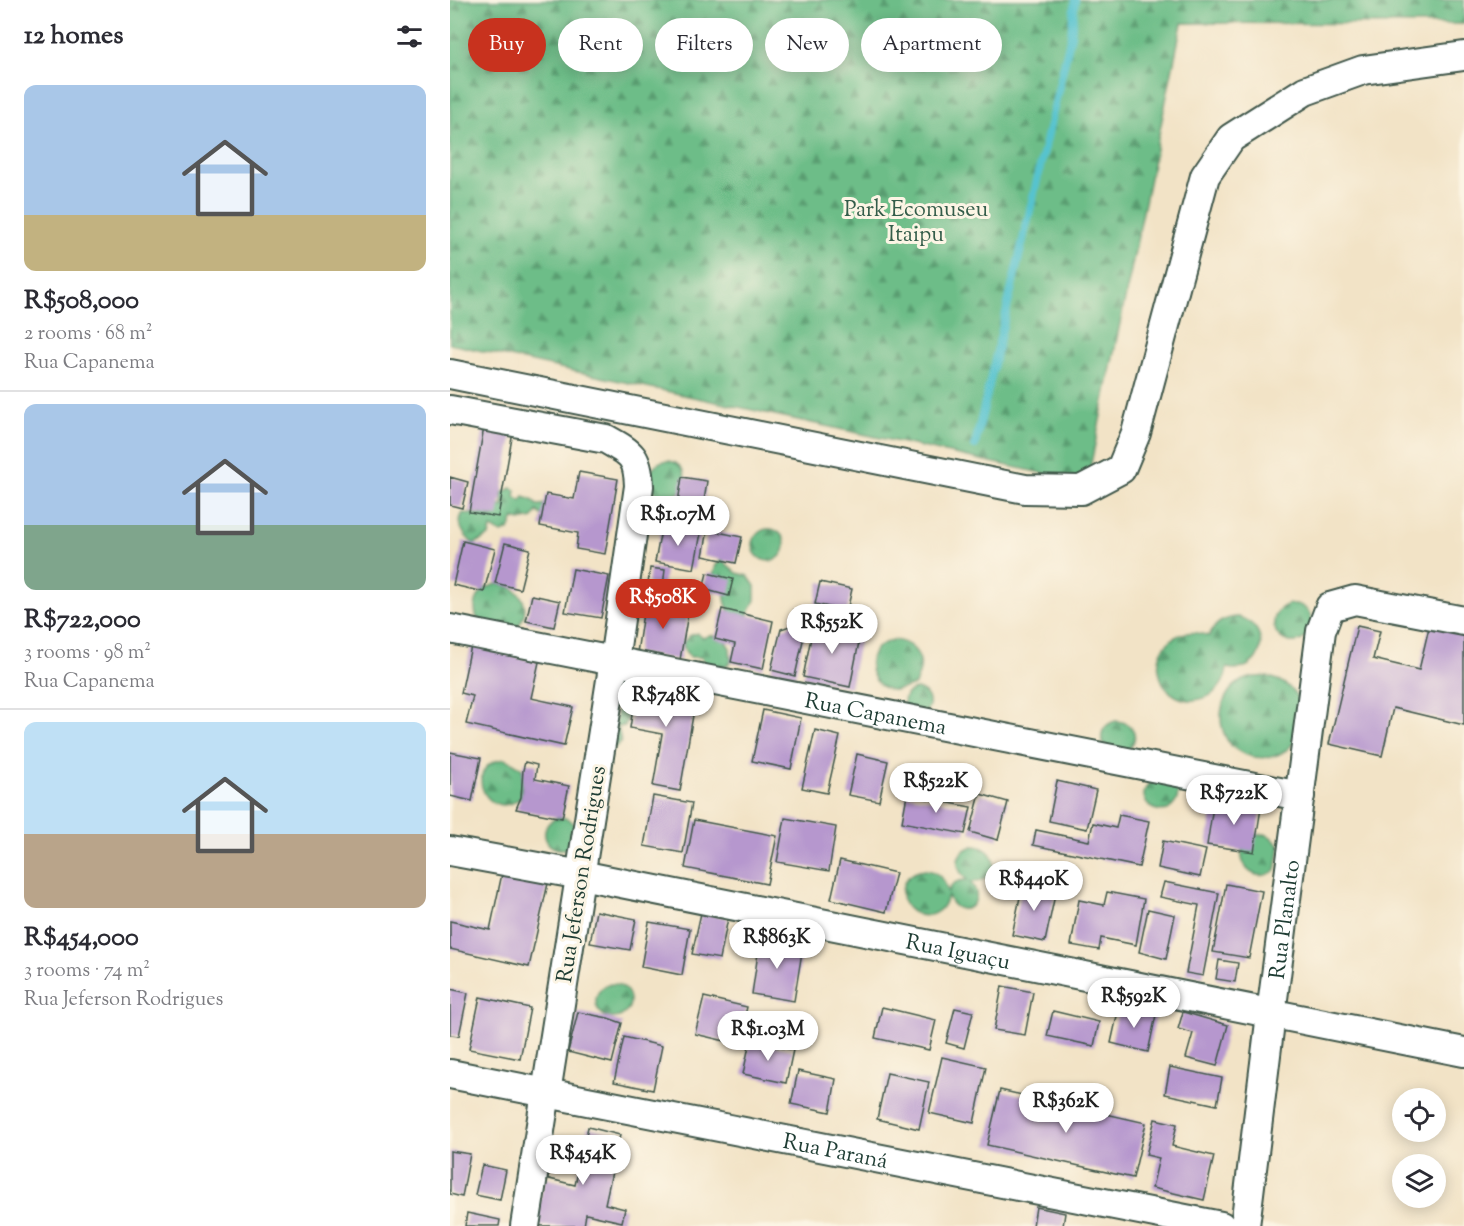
<!DOCTYPE html>
<meta charset="utf-8">
<style>
:root{--surface:#fff;--page:#f7f7f7;--text:#2b2b33;--muted:#7c7c81;--line:#e1e1e2;--accent:#c8321e}
body{margin:0;font-family:"Sorts Mill Goudy",serif;background:var(--page);color:var(--text);height:100vh;display:flex;flex-direction:column;font-size:22px;white-space:nowrap}
*{box-sizing:border-box;margin:0}
p{font-size:20px;color:var(--muted)}
.icon{flex:none;width:33px;height:33px;fill:none;stroke:currentColor;stroke-width:2;stroke-linecap:round;stroke-linejoin:round}
.map{position:relative;flex:1;overflow:hidden}
.side{display:flex;flex-direction:column;background:var(--surface);width:450px}
.side>*{flex:none}
.guide{position:absolute;left:18px;top:18px;width:570px;height:54px;display:flex;gap:12px}
.tools{position:absolute;left:942px;top:1088px;display:grid;gap:12px}
.tools a{display:grid;place-items:center;width:54px;height:54px;border-radius:50%;background:var(--surface);box-shadow:0 3px 15px #0003;font-size:30px}
.price{position:absolute;translate:-50% -51px;padding:0 14px;border-radius:21px;background:#fff;color:#222;font-size:20px;line-height:39px;filter:drop-shadow(0 2px 3px #0008)}
.price::after{content:'';position:absolute;left:50%;top:36px;width:18px;height:14px;margin-left:-9px;background:inherit;clip-path:polygon(0 0,100% 0,50% 100%)}
.price.on{background:var(--accent);color:#fff}
ul{padding:0;list-style:none}
li{display:grid;align-content:center;gap:12px;height:318px;padding:0 24px}
li+li{border-top:2px solid var(--line)}
li span{display:grid;place-items:center;height:186px;border-radius:12px;color:#555}
li>.icon{margin-inline-start:auto}
span .icon{width:108px;height:108px;fill:#fffc;stroke-width:1}
li b{font-size:26px}
h2{display:flex;justify-content:space-between;align-items:center;height:72px;padding:0 24px;font-size:26px}
.chip{padding:0 21px;border-radius:27px;background:var(--surface);box-shadow:0 3px 15px #0003;font-size:21px;line-height:54px}
.chip.on{background:var(--accent);color:#fff}
main{display:flex;flex:1;min-height:0}
.map>svg:first-child{display:block}
.forest{fill:url(#forest-firs);stroke:#467d5e;stroke-width:1.5}
.lines{fill:none;stroke-linecap:round;stroke-linejoin:round}
.stream{stroke:#57c3cf;stroke-width:8}
.building{fill:#b697ce}
.minor-casing{stroke:#3f564a;stroke-width:32}
.minor{stroke:#fff;stroke-width:28}
.labels{text-anchor:middle;stroke-width:6;stroke-linejoin:round;paint-order:stroke}
.park-label{font-size:22px;fill:#345d4a;stroke:#fcf5e5}
.street-label{font-size:22px;fill:#1f3d34;stroke:#fcf5e5}
</style>
<main>
<section class="side">
<h2>12 homes<svg class="icon" aria-label="filters" viewBox="0 0 24 24"><path d="M4 7h16M4 17h16"/><circle cx="9" cy="7" r="2"/><circle cx="15" cy="17" r="2"/></svg></h2>
<ul>
<li><span style="background:linear-gradient(#a9c7e8 70%,#c2b280 0)"><svg class="icon" aria-label="home" viewBox="0 0 24 24"><path d="M3 11l9-7 9 7M6 9v11h12V9"/></svg></span><div><b>R$508,000</b><p>2 rooms · 68 m²</p><p>Rua Capanema</p></div></li>
<li><span style="background:linear-gradient(#a9c7e8 65%,#7fa58c 0)"><svg class="icon" aria-label="home" viewBox="0 0 24 24"><path d="M3 11l9-7 9 7M6 9v11h12V9"/></svg></span><div><b>R$722,000</b><p>3 rooms · 98 m²</p><p>Rua Capanema</p></div></li>
<li><span style="background:linear-gradient(#bfe0f5 60%,#b9a48a 0)"><svg class="icon" aria-label="home" viewBox="0 0 24 24"><path d="M3 11l9-7 9 7M6 9v11h12V9"/></svg></span><div><b>R$454,000</b><p>3 rooms · 74 m²</p><p>Rua Jeferson Rodrigues</p></div></li>
</ul>
</section>
<div class="map">
<svg width="1014" height="1226" viewBox="0 0 1014 1226">
<defs>
<pattern id="forest-firs" width="22" height="20" patternUnits="userSpaceOnUse" patternTransform="scale(1.5)"><rect width="22" height="20" fill="#6dbd88"/><path d="M5 1l3.5 6h-7zM16 11l3.5 6h-7z" fill="#599b70"/></pattern>
</defs>
<rect width="100%" height="100%" fill="#fcf5e5"/>
<filter id="ink" filterUnits="userSpaceOnUse"><feTurbulence type="fractalNoise" baseFrequency=".0167" numOctaves="2"/><feDisplacementMap in="SourceGraphic" scale="12" xChannelSelector="R" yChannelSelector="G"/><feConvolveMatrix kernelMatrix="1 2 1 2 8 2 1 2 1" color-interpolation-filters="sRGB"/></filter>
<filter id="wash" filterUnits="userSpaceOnUse"><feTurbulence type="fractalNoise" baseFrequency=".008" numOctaves="4" result="noise"/><feDisplacementMap in="SourceGraphic" scale="24" xChannelSelector="R" yChannelSelector="G"/><feGaussianBlur stdDeviation="1.35" result="paint"/><feColorMatrix in="noise" values="0 0 0 0 0 0 0 0 0 0 0 0 0 0 0 0 0 1.4 0 .05"/><feComposite in="paint" operator="in"/></filter>
<g filter="url(#wash)">
<rect width="100%" height="100%" fill="#f2e3c6"/>
<!-- forest -->
<path class="forest" d="M0 0H1014V24L732 23 637 483 0 344Z
M199 479a18 18 0 1 1 36 0a18 18 0 1 1-36 0Z
M61 488 66 490 65 497 71 501 74 497 82 500 87 505 99 504 96 519 87 511 83 518 70 521 64 518 59 530 52 533 41 528 39 536 24 544C15 537 5 524 13 513L32 515 46 505 56 507 53 503 52 493Z
M303 545a16 16 0 1 1 32 0a16 16 0 1 1-32 0Z
M272 560 287 573 298 576 305 586V600L298 615 282 616C276 607 274 600 275 589L263 575 266 565Z
M47 584C75 586 85 614 62 631L31 626C19 607 26 589 47 584Z
M824 623a19 19 0 1 1 38 0a19 19 0 1 1-38 0Z
M788 617C825 627 813 676 777 668 772 710 714 711 709 670 707 659 712 648 720 641 732 630 746 631 759 636 765 623 773 618 788 617Z
M247 633 253 638 260 635 274 639 280 648 281 662 272 669 260 671 251 657H240L235 651 233 643 239 636Z
M443 640C459 641 473 653 470 670 469 675 466 680 465 685 457 687 449 691 441 690 423 687 414 663 426 649 431 644 436 642 443 640Z
M804 677C809 677 814 676 818 677 830 679 847 690 849 702 849 708 848 715 848 721 847 726 848 735 846 739 832 765 789 763 776 738 766 718 771 693 791 681 795 679 800 678 804 677Z
M170 678 182 688 179 699 173 705 179 714 175 726 168 727 171 742 164 748Z
M467 689C478 692 483 702 476 712L454 706C453 697 457 690 467 689Z
M666 721C684 722 691 738 677 751L653 745C649 733 654 724 666 721Z
M54 759C62 761 67 764 73 770L71 797C39 826 9 766 54 759Z
M705 779 726 786C730 796 727 804 718 810 696 815 684 791 705 779Z
M109 817 119 819 127 827 121 847C96 858 83 825 109 817Z
M815 834 821 837 830 846 826 870C793 893 774 835 815 834Z
M523 846C552 847 550 884 520 882 540 903 507 923 498 896 495 901 493 908 488 911 473 923 450 910 452 891 453 875 473 864 487 874 494 879 496 886 498 893 500 883 507 880 517 880 504 868 504 852 523 846Z
M146 1001a17 17 0 1 1 34 0a17 17 0 1 1-34 0Z"/>
<g class="lines">
<!-- stream -->
<path class="stream" d="M525 445 621 35 625 0"/>
</g>
<g id="blocks">
<!-- building -->
<path class="building" d="M34 427 63 432 48 517 19 512Z
M129 472 168 479 155 554 126 549 128 533 90 526 96 494 124 499Z
M0 477 18 482 12 508 0 505Z
M232 477 257 481 253 507 228 502Z
M212 525 251 533 244 569 205 562Z
M258 530 292 537 286 563 253 556Z
M13 541 45 549 34 592 3 585Z
M55 543 80 549 70 589 45 583Z
M200 568 215 570 213 586 198 584Z
M123 569 159 576 151 618 115 612Z
M257 573 283 579 279 596 253 589Z
M370 582 402 589 397 611 365 604Z
M82 595 110 601 104 627 76 621Z
M195 600 239 608 230 660 187 653Z
M272 609 323 621 313 669 281 662 285 644 265 639Z
M344 610 359 614 345 676 321 670 331 629 340 626Z
M364 623 411 632 400 687 353 677Z
M980 623 1014 631V725L943 708 932 756 879 744 907 626 930 631 923 659 969 670Z
M21 646 89 662 81 698 123 707 114 746 16 724 23 696 11 693Z
M187 682 247 692 230 791 203 786 212 734 180 728Z
M313 710 351 718 341 769 302 761Z
M365 730 390 736 377 793 352 788Z
M0 752 31 758 22 801 0 796Z
M407 754 438 761 429 801 398 795Z
M75 762 87 765 85 779 119 786 112 818 66 809 71 797 73 770Z
M607 781 646 790 637 829 599 821Z
M530 794 558 802 548 840 520 832Z
M457 795 521 807 515 834 452 822Z
M203 796 242 803 233 853 194 846Z
M764 800 811 808 804 852 757 845Z
M669 815 699 821 689 867 583 845 586 830 639 841 643 823 666 828Z
M335 818 386 827 379 871 327 862Z
M244 820 327 836 317 884 235 868Z
M713 841 756 850 750 877 708 868Z
M390 860 446 873 436 912 381 899Z
M53 869 99 879 79 967 0 949V921L40 930Z
M714 882 769 893 753 976 736 973 749 905 710 897Z
M573 883 606 890 595 942 562 935Z
M776 884 812 891 799 958 763 952Z
M657 892 694 899 686 945 651 938 649 950 621 945 629 900 654 905Z
M698 909 725 915 716 959 689 952Z
M146 911 186 919 180 950 140 943Z
M251 913 278 918 270 959 242 954Z
M199 922 240 929 232 975 191 967Z
M289 922 306 925 302 946 285 944Z
M310 940 353 946 344 1001 302 994Z
M769 960 788 963 785 982 766 979Z
M552 986 583 992 575 1035 544 1030Z
M0 989 18 993 9 1036 0 1035Z
M30 997 80 1008 70 1059 19 1049Z
M254 997 297 1007 288 1044 245 1034Z
M432 1007 486 1020 479 1050 425 1038Z
M669 1007 706 1015 698 1052 661 1043Z
M505 1008 523 1012 514 1048 496 1043Z
M603 1011 649 1022 644 1046 597 1036Z
M128 1012 158 1018 172 1023 162 1063 118 1052Z
M733 1012 778 1025 767 1066 736 1058 743 1033 728 1029Z
M174 1037 212 1046 203 1090 164 1082Z
M300 1041 343 1050 336 1083 293 1074Z
M492 1057 536 1067 524 1123 479 1113Z
M720 1067 772 1078 767 1105 715 1094Z
M348 1071 386 1079 380 1112 341 1104Z
M437 1073 479 1082 469 1129 427 1119Z
M550 1090 696 1123 683 1178 537 1145Z
M705 1119 727 1124 722 1146 764 1156 754 1200 702 1188 709 1158 696 1155Z
M138 1127 170 1135 155 1204 175 1209 172 1222 136 1214 134 1226H92L85 1224 95 1178 125 1185Z
M0 1151 20 1154 12 1197 0 1194Z
M32 1165 56 1170 50 1200 25 1195Z
M586 1207 615 1213 613 1226H583Z
M17 1213 50 1220 49 1226H15Z"/>
</g>
</g>
<g filter="url(#ink)">
<use href="#blocks" fill-opacity="0" stroke="#3f564a" stroke-width="1.5"/>
<g class="lines">
<!-- minor casing -->
<g class="minor-casing">
<g id="minor">
<path d="M0 374 575 489 631 490 671 469 686 433 755 176 781 138 855 91 913 70 1014 56"/>
<path d="M0 410 156 439C181 453 188 456 189 486L164 661 75 1226"/>
<path id="s1" d="M0 629 850 796"/>
<path id="s2" d="M0 851 131 875 1014 1052"/>
<path id="s3" d="M0 1074 771 1226"/>
<path id="s4" d="M795 1226 821 1014 871 631 880 607 905 600 1014 621"/>
</g>
</g>
<!-- minor -->
<use href="#minor" class="minor"/>
</g>
</g>
<g class="labels">
<!-- park labels -->
<g class="park-label">
<text x="466" y="216">Park Ecomuseu<tspan x="466" dy="25">Itaipu</tspan></text>
</g>
<!-- street labels -->
<g class="street-label">
<text dy="8" stroke="none"><textPath href="#s1" startOffset="434">Rua Capanema</textPath></text>
<text transform="translate(130 874) rotate(-81)" y="8">Rua Jeferson Rodrigues</text>
<text dy="8" stroke="none"><textPath href="#s4" startOffset="309">Rua Planalto</textPath></text>
<text dy="8" stroke="none"><textPath href="#s2" startOffset="518">Rua Iguaçu</textPath></text>
<text dy="8" stroke="none"><textPath href="#s3" startOffset="393">Rua Paraná</textPath></text>
</g>
</g>
</svg>
<div class="tools">
<a><svg class="icon" aria-label="locate" viewBox="0 0 24 24"><circle cx="12" cy="12" r="6"/><path d="M12 2v4M12 18v4M2 12h4M18 12h4"/></svg></a>
<a><svg class="icon" aria-label="layers" viewBox="0 0 24 24"><path d="M12 4l9 5-9 5-9-5zM3 14l9 5 9-5"/></svg></a>
</div>
<b class="price" style="left:228px;top:547px">R$1.07M</b>
<b class="price on" style="left:213px;top:630px">R$508K</b>
<b class="price" style="left:382px;top:655px">R$552K</b>
<b class="price" style="left:216px;top:728px">R$748K</b>
<b class="price" style="left:486px;top:814px">R$522K</b>
<b class="price" style="left:784px;top:826px">R$722K</b>
<b class="price" style="left:584px;top:912px">R$440K</b>
<b class="price" style="left:327px;top:970px">R$863K</b>
<b class="price" style="left:684px;top:1029px">R$592K</b>
<b class="price" style="left:318px;top:1062px">R$1.03M</b>
<b class="price" style="left:616px;top:1134px">R$362K</b>
<b class="price" style="left:133px;top:1186px">R$454K</b>
<div class="guide">
<a class="chip on">Buy</a>
<a class="chip">Rent</a>
<a class="chip">Filters</a>
<a class="chip">New</a>
<a class="chip">Apartment</a>
</div>
</div>
</main>
